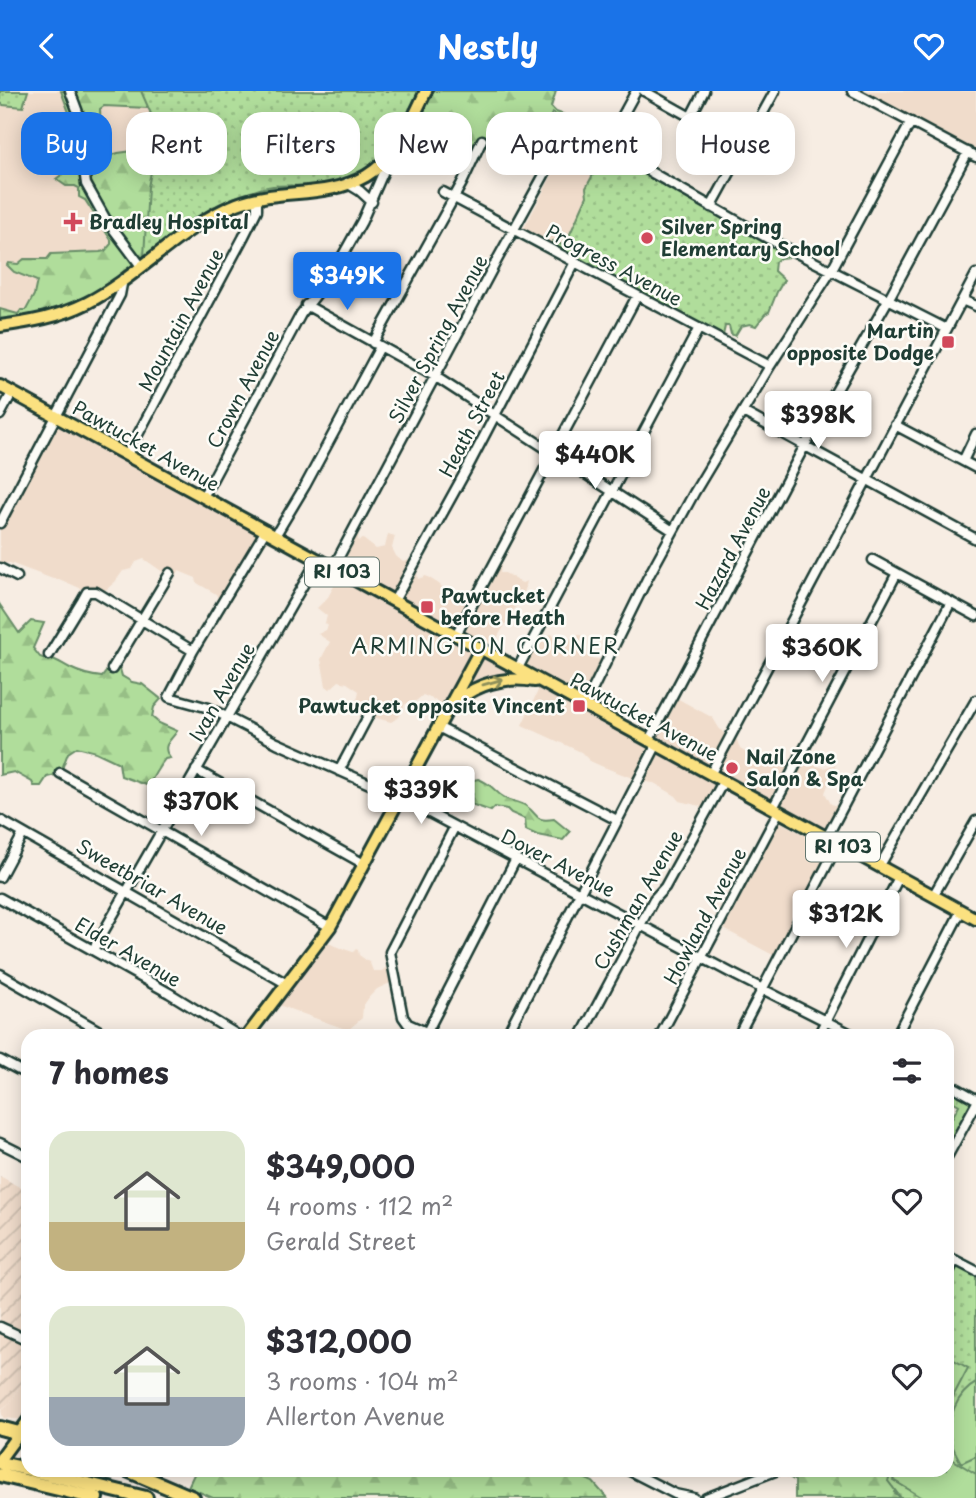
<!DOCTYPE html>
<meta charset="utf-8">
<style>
:root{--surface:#fff;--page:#f7f7f7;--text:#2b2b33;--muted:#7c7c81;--accent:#1a73e8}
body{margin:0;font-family:"Playpen Sans",sans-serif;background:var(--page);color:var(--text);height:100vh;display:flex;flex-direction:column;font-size:26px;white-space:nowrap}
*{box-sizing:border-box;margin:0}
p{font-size:23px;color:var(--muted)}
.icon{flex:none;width:38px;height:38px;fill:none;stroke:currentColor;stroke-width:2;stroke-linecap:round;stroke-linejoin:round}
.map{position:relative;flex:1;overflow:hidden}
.drawer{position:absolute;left:21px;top:938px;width:933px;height:448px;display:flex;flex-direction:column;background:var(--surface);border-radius:21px;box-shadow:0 4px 18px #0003}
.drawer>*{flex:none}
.guide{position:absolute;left:21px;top:21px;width:934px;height:63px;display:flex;gap:14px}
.price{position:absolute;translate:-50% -60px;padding:0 16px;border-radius:7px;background:#fff;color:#222;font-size:23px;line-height:46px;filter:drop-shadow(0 2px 4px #0008)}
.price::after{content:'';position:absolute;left:50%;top:42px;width:21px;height:16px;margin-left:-10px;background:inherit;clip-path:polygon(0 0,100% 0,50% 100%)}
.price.selected{background:var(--accent);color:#fff}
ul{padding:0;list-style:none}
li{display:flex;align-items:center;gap:21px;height:175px;padding:0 28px}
li span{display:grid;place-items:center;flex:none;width:196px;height:140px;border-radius:21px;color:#555}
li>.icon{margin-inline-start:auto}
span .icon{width:84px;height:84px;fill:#fffc;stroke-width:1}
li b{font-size:30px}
h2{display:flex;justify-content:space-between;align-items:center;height:84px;padding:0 28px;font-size:30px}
.tag{padding:0 24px;border-radius:21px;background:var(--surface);box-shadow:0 4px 18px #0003;font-size:24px;line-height:63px}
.tag.selected{background:var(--accent);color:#fff}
header{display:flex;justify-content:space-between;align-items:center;height:91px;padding:0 28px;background:var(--accent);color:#fff;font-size:32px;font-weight:700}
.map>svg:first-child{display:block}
.built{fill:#f0dccb}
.industrial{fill:url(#industrial-furrows)}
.grass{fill:url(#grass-tufts);stroke:#688d68;stroke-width:2}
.forest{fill:url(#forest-firs);stroke:#688d68;stroke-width:2;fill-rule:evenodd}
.park{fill:url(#park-dots);stroke:#688d68;stroke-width:2}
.garden{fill:#b0dd9b;stroke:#688d68;stroke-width:2}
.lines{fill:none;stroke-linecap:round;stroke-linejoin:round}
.minor-casing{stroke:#1f3d34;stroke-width:13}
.major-casing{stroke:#1f3d34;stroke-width:16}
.highway-casing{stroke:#1f3d34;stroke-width:18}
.minor{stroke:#fdfcf7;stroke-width:8}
.major{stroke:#fbe180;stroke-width:10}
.highway{stroke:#fbe180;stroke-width:12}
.oneway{stroke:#8d8f5a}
.poi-dot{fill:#d1495b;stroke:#fdfcf7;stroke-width:2.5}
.labels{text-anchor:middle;stroke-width:5;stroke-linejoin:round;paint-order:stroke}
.shield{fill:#fdfcf7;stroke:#62766e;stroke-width:2}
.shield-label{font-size:18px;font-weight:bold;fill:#1f3d34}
.poi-label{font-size:19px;font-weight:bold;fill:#1f3d34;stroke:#fdfcf7;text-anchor:start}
.street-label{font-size:19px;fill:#1f3d34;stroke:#fdfcf7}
.neighbourhood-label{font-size:21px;letter-spacing:2px;fill:#1f3d34;stroke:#fdfcf7}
</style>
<header><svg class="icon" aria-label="back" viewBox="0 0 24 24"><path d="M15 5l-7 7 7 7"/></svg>Nestly<svg class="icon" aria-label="heart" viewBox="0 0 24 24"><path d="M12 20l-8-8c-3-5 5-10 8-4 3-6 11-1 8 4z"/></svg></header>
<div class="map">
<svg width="976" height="1407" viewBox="0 0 976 1407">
<defs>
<pattern id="industrial-furrows" width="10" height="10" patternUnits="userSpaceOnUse" patternTransform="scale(1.75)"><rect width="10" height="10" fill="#f0dccb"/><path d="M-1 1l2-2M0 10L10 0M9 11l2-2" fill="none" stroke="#cdbeaf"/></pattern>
<pattern id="grass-tufts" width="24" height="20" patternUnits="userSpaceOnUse" patternTransform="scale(1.75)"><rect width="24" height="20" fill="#b0dd9b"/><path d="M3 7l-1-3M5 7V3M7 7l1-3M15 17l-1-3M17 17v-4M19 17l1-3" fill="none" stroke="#97bf86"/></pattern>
<pattern id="forest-firs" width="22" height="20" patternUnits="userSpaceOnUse" patternTransform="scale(1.75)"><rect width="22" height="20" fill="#b0dd9b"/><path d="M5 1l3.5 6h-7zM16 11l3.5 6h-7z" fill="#97bf86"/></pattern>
<pattern id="park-dots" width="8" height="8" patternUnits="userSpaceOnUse" patternTransform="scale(1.75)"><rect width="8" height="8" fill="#b0dd9b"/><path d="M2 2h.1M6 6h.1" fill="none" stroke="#97bf86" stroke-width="1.8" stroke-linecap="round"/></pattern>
</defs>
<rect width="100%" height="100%" fill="#f7ede3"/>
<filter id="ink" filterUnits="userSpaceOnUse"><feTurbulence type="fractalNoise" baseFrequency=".0143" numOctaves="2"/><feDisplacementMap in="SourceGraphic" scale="14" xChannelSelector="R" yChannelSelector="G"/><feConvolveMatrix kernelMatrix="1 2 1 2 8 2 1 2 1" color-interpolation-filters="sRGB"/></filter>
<g filter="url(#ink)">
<!-- built -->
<path class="built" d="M0 0H141L159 41 148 96 80 208 0 228Z
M863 0H976V60L905 22Z
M573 45 772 155 723 244 523 139Z
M52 323 264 438 217 513 218 507 216 503 197 492 196 487 179 480 173 488 144 468 136 471 132 478 123 480 115 491 101 503 89 501 59 488H53L10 472H5L0 476V434Z
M359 435 358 450 363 448 376 458 385 456 388 443 395 445 392 457 396 465 403 471 413 468 421 473 417 482 418 488 426 485 439 493 450 504 471 515 496 468 502 469 500 482H505L522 492 527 490 525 499 489 561 519 576 543 530 552 531 544 539V549L551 543 563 549V553L557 554 563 558 574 544H581L583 562 590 567 604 569 585 614 650 648 673 605 713 627 719 637 731 649H737L740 658 752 665 775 662 784 674H789L793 670 796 673 800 667 808 666 817 675 824 677 836 673 825 702 831 713 843 716 827 746 725 689 698 728 701 719 700 715 680 710 676 705 654 692 647 691 640 693 635 688 601 675 590 670 581 661 522 634 542 591 493 589 445 622H438L437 610 423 604 416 610 405 613 399 626 391 631 373 626 372 618 356 613 359 600 347 592 339 590 330 598 326 595 321 568 330 551 318 543 326 539 328 535 325 532 327 525 317 517 328 506 334 495 338 484 334 476Z
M780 731 831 758 775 865 724 838Z
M329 848V852L335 855 353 861 356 858 358 859 359 864 370 872 373 880H382L385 877 388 879 391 889 390 892 377 898 370 905 363 915 362 927 348 939 273 912 325 850Z
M28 1282V1329L3 1327 1 1319 10 1312Z"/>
<!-- industrial -->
<path class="industrial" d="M0 1085 28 1101V1282L10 1312 0 1319Z"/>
<!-- grass -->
<path class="grass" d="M947 999 972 1010 973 1013 954 1045 947 1041V1025L952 1027 959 1014 947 1007Z"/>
<!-- forest -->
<path class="forest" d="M61 0H556L551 16 556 21 565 24 563 28 552 22 550 27 565 37 563 42 552 33 530 27 523 31 517 45 508 48 507 52 514 60 508 67 496 58 480 54 464 83 456 75 465 60 456 59 455 64 452 51 444 44 443 40 427 31 413 28 365 86 235 114 94 208 0 235V218L18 223 21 219H26L34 204 37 190 14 181 7 174 8 172 18 173 24 168H47L51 163 100 161 105 160 111 153V149L85 109 79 106V97L75 95H66L56 88 72 76V71L67 66 74 35ZM104 15 148 17 151 20 140 59 118 62 98 69 90 61 91 49 101 41 100 18Z
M0 514 19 542 31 530 44 532 33 557 40 566 48 569 49 567C58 569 62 573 70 577 80 582 91 585 102 586L109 577 114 576 120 578 122 585 132 591 142 593 161 608 154 616 152 626 159 632 177 640C170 651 161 654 170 667L165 668C158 677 153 685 149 695L121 685 119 672 96 661 77 656 68 662 60 683 47 686 41 695H34L32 691 14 681 0 684Z
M478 688C493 693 494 701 505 707 511 710 520 711 526 715 540 724 533 731 554 728L570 741 563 749 537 744 526 739 525 728 511 722 507 718 495 716 491 720 471 713 473 703 462 695 470 690Z
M196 1379H548L575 1383 593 1391 607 1407H213L188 1396Z
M797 1379H909L894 1401 901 1407H795V1390L786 1384Z"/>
<!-- park -->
<path class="park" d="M0 0H28L23 16 3 14 0 11Z
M141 0H421C397 49 377 88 316 95 299 96 280 92 263 97 252 101 239 104 228 109 197 122 170 147 144 166L148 96 159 41Z
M600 53 789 163V166L780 167 775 171 774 180 784 189 777 201 769 221 765 223 756 235 750 233 741 235 735 245 731 243 729 235H725L722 249 550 157 553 150 562 154 566 152 587 105 586 97 598 74 605 73 607 70 606 67 597 61Z
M953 1172 976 1180V1407H901L888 1390 890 1384 904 1381 947 1379V1185Z"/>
<!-- garden -->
<path class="garden" d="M947 1265 968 1277 947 1317Z
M976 1292V1365L961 1372C958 1366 953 1358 951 1351 945 1330 957 1302 976 1292Z
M947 1365 976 1383V1407H923L893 1389 899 1379H947Z"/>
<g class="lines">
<!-- minor casing -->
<g class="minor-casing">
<path id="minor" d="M70 0 82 32V64L86 93 105 127 141 175
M644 0 744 56
M852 0 976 66
M690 27 704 0
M564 32 769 148 945 237
M606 55 636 0
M347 92 360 100 372 111
M443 101 770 275
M711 116 775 0
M962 209 976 215
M306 214 436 286 673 440
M373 252 462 92 482 49
M743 321 976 448
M0 324 12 302
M895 334 976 377
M127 364 243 147 257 119V107
M963 370 976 343
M203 406 301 223 333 182 362 130 390 66
M0 432 120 204 123 188
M266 439 193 560 169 606 209 617 277 652 399 706 733 883 855 945
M275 445 305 395 380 256
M873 469 976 525
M0 477 17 486
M333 477 497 169 571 35
M394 510 468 376 575 171
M456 544 637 205
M49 564 82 510 87 501H96L193 560
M518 577 699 237
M112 578 170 482
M585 614 647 488 694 402 770 275 831 180 911 31
M438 636 617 729
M649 649 804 356 888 209 968 61
M196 679 364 773
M339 680 374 614
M60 682 330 836
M711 682 976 183
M773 717 897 482
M0 729 287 893
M827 746 951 511
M879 776 976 609
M0 786 23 743
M933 805 976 730
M0 807 169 902 239 945
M93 859 318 468
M0 883 108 945
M510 937 524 945
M427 941 516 768
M435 945 408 933 403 926 390 861 454 737
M506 945 657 653
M581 945 654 808 665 796 724 689
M660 945 779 720
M738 945 838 753
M818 945 899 786
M896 945 961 820
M0 969 28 984
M947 992 976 1008
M0 1052 28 1066
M947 1066 976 1013
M947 1165 976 1180
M947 1184 955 1169
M0 1236 28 1249
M628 1379 675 1403 694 1407
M706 1407 778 1379"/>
</g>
<!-- major casing -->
<g class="major-casing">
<path id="major" d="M0 235C30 231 59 226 87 212 140 185 181 135 237 113 279 97 326 108 366 85 397 67 411 31 426 0
M0 295 976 828
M453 613C477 592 505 585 535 590
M247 945 330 836 481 557
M0 1368 28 1330"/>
</g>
<!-- highway casing -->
<g class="highway-casing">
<path id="highway" d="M0 1337 19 1342 28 1338
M0 1372 28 1378
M31 1379 146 1407
M127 1379 193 1407
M0 1384 96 1407"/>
</g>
<!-- minor -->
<use href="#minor" class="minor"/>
<!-- major -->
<use href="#major" class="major"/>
<!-- highway -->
<use href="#highway" class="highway"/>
</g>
<!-- one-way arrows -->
<defs><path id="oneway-shaft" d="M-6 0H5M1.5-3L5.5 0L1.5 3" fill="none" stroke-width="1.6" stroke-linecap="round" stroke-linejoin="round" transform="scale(1.75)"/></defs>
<use class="oneway" href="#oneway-shaft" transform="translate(493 591) rotate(-16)"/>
</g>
<!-- markers -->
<g class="poi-dot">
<path d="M69.5 120.5h7v7h7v7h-7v7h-7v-7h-7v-7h7z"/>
<circle cx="647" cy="147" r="7"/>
<rect x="941" y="244" width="14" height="14" rx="3.5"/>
<rect x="420" y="509" width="14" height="14" rx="3.5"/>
<rect x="572" y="608" width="14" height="14" rx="3.5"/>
<circle cx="732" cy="677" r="7"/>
</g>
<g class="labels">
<!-- shield labels -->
<g class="shield">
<rect x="305" y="466.5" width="74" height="29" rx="5"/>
<rect x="806" y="741.5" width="74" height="29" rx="5"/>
</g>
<g class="shield-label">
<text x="342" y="487">RI 103</text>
<text x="843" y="762">RI 103</text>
</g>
<!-- poi labels -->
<g class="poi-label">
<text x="89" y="138">Bradley Hospital</text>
<text x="661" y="143">Silver Spring<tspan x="661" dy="22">Elementary School</tspan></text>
<text x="934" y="247" text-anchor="end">Martin<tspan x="934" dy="22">opposite Dodge</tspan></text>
<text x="441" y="512">Pawtucket<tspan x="441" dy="22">before Heath</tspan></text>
<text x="565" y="622" text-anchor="end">Pawtucket opposite Vincent</text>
<text x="746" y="673">Nail Zone<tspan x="746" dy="22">Salon &amp; Spa</tspan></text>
</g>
<!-- street labels -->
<g class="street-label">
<text transform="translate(614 174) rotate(28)" y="7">Progress Avenue</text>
<text transform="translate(181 229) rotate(-62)" y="7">Mountain Avenue</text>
<text transform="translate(438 248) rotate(-62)" y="7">Silver Spring Avenue</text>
<text transform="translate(243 298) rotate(-62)" y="7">Crown Avenue</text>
<text transform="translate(472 333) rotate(-62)" y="7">Heath Street</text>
<text transform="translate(146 355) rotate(29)" y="7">Pawtucket Avenue</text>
<text transform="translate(733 457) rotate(-62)" y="7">Hazard Avenue</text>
<text transform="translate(222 601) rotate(-60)" y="7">Ivan Avenue</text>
<text transform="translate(644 626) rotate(28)" y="7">Pawtucket Avenue</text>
<text transform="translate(558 772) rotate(27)" y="7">Dover Avenue</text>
<text transform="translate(152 796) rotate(30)" y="7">Sweetbriar Avenue</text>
<text transform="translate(638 809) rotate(-60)" y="7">Cushman Avenue</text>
<text transform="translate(705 825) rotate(-62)" y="7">Howland Avenue</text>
<text transform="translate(128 861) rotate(30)" y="7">Elder Avenue</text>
</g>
<!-- neighbourhood labels -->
<g class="neighbourhood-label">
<text x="486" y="563">ARMINGTON CORNER</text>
</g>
</g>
</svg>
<b class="price selected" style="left:347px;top:221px">$349K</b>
<b class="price" style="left:818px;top:360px">$398K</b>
<b class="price" style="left:595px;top:400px">$440K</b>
<b class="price" style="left:822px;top:593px">$360K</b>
<b class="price" style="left:421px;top:735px">$339K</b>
<b class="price" style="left:201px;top:747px">$370K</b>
<b class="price" style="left:846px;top:859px">$312K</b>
<div class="guide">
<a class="tag selected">Buy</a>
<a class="tag">Rent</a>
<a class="tag">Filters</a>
<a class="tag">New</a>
<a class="tag">Apartment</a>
<a class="tag">House</a>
</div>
<section class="drawer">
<h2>7 homes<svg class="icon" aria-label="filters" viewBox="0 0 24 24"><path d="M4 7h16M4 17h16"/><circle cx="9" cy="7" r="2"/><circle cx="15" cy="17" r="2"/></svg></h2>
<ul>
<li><span style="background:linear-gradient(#dfe7d0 65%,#c2b280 0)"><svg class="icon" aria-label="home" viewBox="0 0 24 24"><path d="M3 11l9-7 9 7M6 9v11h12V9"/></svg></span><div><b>$349,000</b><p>4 rooms · 112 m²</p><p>Gerald Street</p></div><svg class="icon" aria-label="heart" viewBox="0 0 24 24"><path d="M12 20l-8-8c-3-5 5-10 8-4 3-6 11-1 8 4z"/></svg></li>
<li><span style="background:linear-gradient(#dfe7d0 65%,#9aa5b1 0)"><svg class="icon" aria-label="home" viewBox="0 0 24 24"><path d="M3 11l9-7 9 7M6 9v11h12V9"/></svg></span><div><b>$312,000</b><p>3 rooms · 104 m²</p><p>Allerton Avenue</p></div><svg class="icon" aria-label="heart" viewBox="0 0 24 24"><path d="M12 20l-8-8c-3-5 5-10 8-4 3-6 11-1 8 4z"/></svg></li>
</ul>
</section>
</div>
